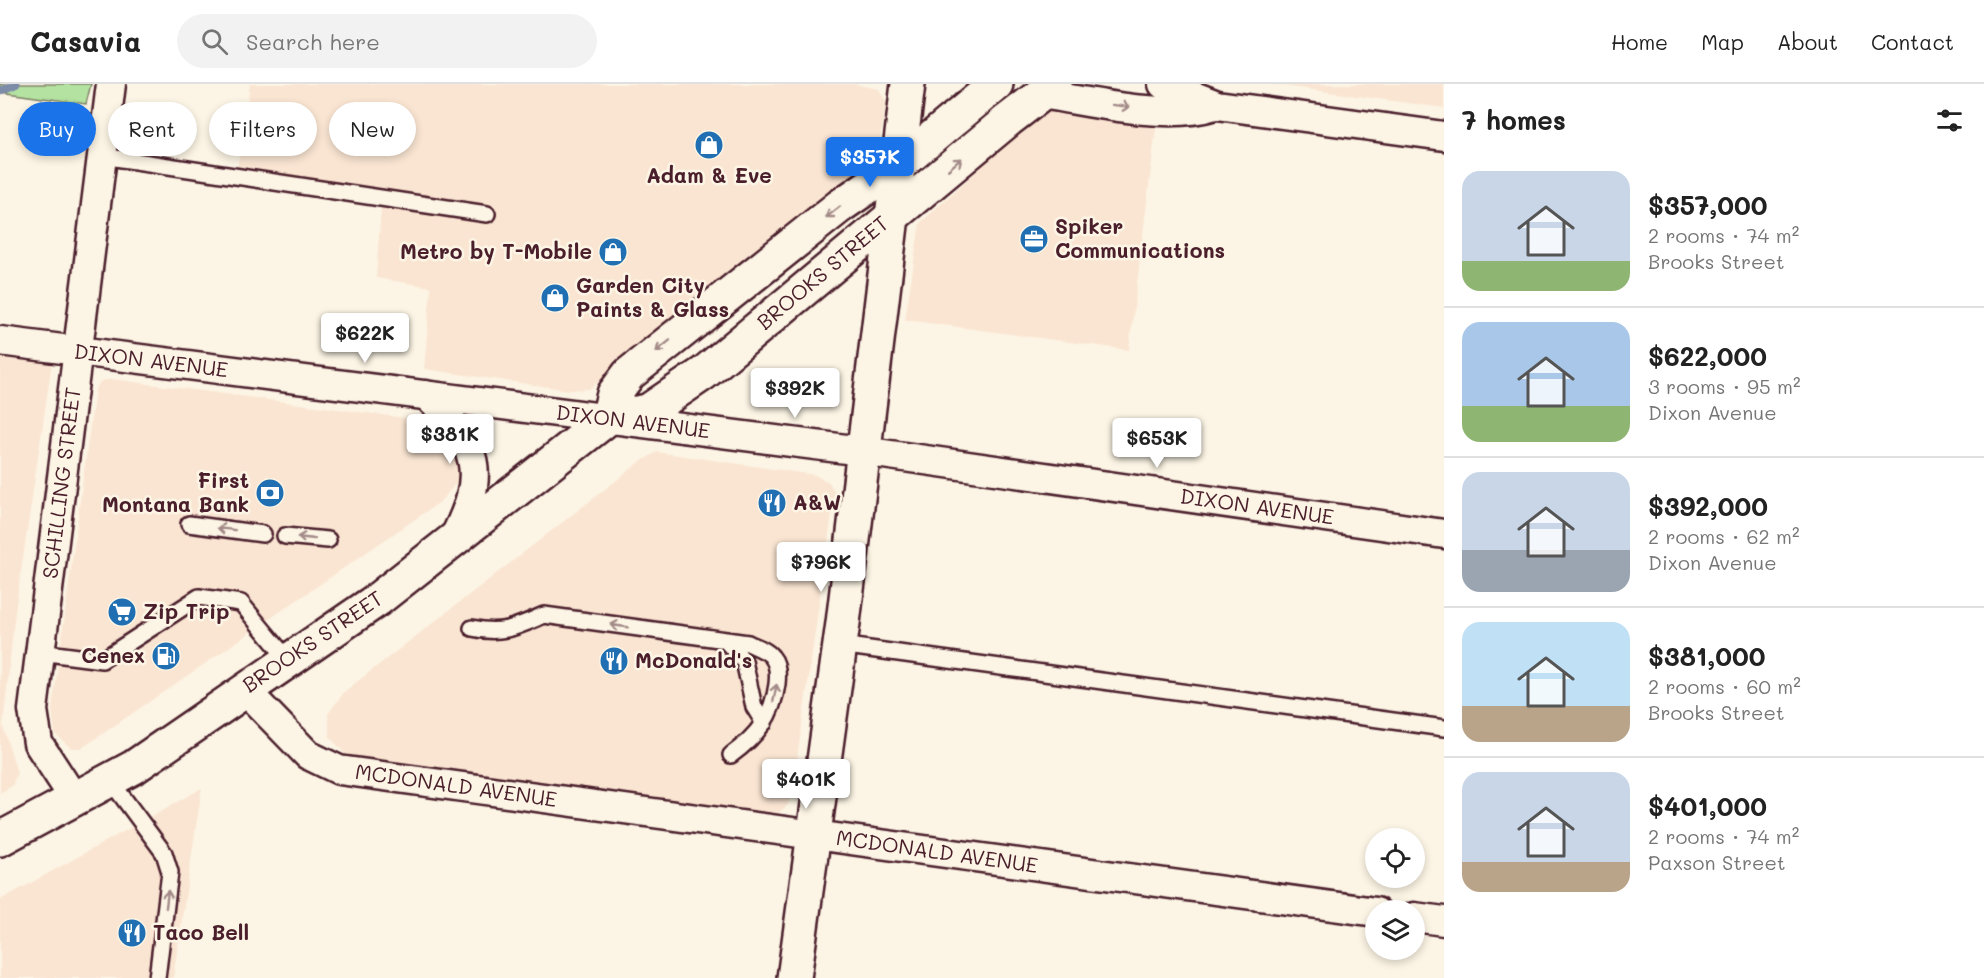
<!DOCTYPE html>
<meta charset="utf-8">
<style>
:root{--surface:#fff;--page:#f2f2f2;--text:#222;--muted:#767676;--line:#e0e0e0;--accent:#1a73e8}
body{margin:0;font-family:Mali,sans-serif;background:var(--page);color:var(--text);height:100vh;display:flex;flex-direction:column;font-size:22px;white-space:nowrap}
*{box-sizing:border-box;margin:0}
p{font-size:20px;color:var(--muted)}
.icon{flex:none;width:33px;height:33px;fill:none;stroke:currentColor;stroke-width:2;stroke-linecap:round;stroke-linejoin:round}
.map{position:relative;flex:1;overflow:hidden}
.panel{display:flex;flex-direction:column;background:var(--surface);width:540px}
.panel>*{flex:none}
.banner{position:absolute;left:18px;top:18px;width:570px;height:54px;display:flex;gap:12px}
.controls{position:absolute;left:1365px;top:744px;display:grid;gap:12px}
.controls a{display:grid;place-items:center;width:60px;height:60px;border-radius:50%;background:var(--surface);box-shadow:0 3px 9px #0003;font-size:30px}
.price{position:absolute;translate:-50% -51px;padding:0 14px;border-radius:6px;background:#fff;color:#222;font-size:20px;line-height:39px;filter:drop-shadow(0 2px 3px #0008)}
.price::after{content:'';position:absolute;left:50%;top:36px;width:18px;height:14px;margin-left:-9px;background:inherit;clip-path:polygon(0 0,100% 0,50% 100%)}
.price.active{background:var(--accent);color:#fff}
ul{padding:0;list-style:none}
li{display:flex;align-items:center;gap:18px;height:150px;padding:0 18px}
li+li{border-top:2px solid var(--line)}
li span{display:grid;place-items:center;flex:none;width:168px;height:120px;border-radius:18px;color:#555}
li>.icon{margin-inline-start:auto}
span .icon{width:72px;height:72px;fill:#fffc;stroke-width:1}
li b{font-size:26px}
h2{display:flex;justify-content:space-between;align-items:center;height:72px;padding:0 18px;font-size:26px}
.tag{padding:0 21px;border-radius:27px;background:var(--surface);box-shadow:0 3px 9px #0003;font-size:21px;line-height:54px}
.tag.active{background:var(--accent);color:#fff}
header{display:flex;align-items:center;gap:36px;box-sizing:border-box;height:84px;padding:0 30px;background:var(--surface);border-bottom:2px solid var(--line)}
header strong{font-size:28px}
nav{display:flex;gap:33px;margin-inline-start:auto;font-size:21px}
.search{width:420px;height:54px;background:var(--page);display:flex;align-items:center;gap:15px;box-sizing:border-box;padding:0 21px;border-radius:33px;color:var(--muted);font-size:22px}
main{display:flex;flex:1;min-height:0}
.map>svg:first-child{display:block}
.built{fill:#fae5d2}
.green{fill:#b4e2a1;stroke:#7f8066;stroke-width:1.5}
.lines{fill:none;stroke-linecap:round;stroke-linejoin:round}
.stream{stroke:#7d8ca9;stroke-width:8}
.service-casing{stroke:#4a1f2b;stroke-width:20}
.minor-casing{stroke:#4a1f2b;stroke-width:33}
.tertiary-casing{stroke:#4a1f2b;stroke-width:38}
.trunk-casing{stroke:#4a1f2b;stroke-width:38}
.service{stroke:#fcf5e5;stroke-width:15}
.minor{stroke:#fcf5e5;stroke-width:28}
.tertiary{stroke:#fcf5e5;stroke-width:33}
.trunk{stroke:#fcf5e5;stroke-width:33}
.oneway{stroke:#a38a88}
.labels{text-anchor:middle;stroke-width:5;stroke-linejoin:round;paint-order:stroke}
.poi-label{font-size:21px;font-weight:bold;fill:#4a1f2b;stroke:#fcf5e5;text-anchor:start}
.street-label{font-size:21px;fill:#4a1f2b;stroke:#fcf5e5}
</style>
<header>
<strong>Casavia</strong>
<div class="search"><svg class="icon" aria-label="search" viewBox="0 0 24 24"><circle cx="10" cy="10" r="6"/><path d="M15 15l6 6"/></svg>Search here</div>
<nav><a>Home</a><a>Map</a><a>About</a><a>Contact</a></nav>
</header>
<main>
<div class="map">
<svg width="1444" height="894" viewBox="0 0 1444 894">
<rect width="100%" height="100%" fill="#fcf5e5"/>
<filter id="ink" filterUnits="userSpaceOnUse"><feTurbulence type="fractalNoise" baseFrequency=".0167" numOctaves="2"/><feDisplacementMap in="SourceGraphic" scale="12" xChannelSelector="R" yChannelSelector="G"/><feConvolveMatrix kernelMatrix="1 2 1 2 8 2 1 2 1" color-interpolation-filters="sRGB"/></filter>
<g filter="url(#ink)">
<!-- built -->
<path class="built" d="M250 0H854L879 5 886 18 876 81 608 291 589 305 569 306 424 285 431 203 376 194 381 123 235 99Z
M1269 0H1444V24Z
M1049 21 1157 36 1129 266 905 236 920 139Z
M0 272 52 279 15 528 3 642 17 689 12 702 0 709Z
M112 295 428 337 449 347 464 390 440 418 82 664H71L55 650 52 626 95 305 101 297Z
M657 368 815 391 829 398 835 408 792 711 787 722 777 730 363 675 345 670 330 653 328 630 345 607 640 378Z
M202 704 173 894H0V816Z"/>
<!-- green -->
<path class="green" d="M0 0H91L86 20 0 8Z"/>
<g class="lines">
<!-- stream -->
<path class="stream" d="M0 7 16 0"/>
<!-- service casing -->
<g class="service-casing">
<path id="service" d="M102 72 487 130
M189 440 263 450
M285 452 328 456
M472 544C502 551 516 543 544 531L748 559C756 563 767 566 772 573 778 580 778 591 777 600 773 632 757 652 731 671
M725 556 744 577 754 623 764 639
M840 561 1444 644
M40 568 102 576 199 513 241 519 288 576
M110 696 164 769 170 788 157 894"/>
</g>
<!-- minor casing -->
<g class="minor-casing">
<path id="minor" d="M1163 0 1217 21 1444 52
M1042 10C1090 18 1167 36 1212 22
M0 257 862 367 1444 450
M426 311C479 361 488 389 453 456
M244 605 308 671 339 686 1376 828
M75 716 38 659 33 626 111 0
M1414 833 1444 837"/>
</g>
<!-- tertiary casing -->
<g class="tertiary-casing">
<path id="tertiary" d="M794 894 843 539 908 0"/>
</g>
<!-- trunk casing -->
<g class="trunk-casing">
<path id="trunk" d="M608 334 614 310 629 290 840 122 898 82 996 0
M0 755 134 683 377 516 608 334 648 327 704 289 1008 36 1055 0"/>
</g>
<!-- service -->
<use href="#service" class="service"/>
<!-- minor -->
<use href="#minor" class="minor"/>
<!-- tertiary -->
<use href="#tertiary" class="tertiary"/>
<!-- trunk -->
<use href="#trunk" class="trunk"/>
</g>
<!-- one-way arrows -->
<defs><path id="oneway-shaft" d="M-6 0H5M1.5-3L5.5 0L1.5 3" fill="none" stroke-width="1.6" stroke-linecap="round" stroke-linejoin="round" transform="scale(1.5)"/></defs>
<g class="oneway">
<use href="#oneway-shaft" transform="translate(1121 22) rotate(7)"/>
<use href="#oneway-shaft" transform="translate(955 80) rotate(-40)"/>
<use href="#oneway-shaft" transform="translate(833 128) rotate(142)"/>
<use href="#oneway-shaft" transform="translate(663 262) rotate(141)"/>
<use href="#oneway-shaft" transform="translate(226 445) rotate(-173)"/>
<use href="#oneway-shaft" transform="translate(306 454) rotate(-174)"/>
<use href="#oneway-shaft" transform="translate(619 542) rotate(-172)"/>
<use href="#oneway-shaft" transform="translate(775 609) rotate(-79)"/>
<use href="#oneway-shaft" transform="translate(167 815) rotate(-83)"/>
</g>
</g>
<!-- icons -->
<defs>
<g id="shop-disc" transform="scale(1.5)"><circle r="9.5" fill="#1f6fb2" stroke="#fcf5e5"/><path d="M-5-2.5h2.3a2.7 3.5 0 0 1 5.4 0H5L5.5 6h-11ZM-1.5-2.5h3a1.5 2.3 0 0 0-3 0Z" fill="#fff"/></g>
<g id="office-disc" transform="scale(1.5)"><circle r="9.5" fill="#1f6fb2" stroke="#fcf5e5"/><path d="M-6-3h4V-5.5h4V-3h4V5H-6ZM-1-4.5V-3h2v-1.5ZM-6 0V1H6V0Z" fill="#fff"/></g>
<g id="bank-disc" transform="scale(1.5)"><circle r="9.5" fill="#1f6fb2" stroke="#fcf5e5"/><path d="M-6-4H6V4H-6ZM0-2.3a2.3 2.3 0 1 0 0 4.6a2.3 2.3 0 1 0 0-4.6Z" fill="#fff"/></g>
<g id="restaurant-disc" transform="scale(1.5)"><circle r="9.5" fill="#1f6fb2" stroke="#fcf5e5"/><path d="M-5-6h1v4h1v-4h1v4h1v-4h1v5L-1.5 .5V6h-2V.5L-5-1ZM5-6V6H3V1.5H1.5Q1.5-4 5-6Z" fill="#fff"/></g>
<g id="supermarket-disc" transform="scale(1.5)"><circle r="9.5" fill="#1f6fb2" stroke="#fcf5e5"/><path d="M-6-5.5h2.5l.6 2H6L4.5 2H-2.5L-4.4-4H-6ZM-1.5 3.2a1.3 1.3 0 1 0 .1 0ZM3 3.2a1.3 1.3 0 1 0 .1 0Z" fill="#fff"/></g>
<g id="fuel-disc" transform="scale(1.5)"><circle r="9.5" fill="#1f6fb2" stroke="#fcf5e5"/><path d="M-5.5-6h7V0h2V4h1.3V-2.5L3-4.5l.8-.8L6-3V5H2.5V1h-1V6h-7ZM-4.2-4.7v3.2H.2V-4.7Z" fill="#fff"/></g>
</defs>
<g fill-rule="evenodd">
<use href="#shop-disc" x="709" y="61"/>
<use href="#office-disc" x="1034" y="155"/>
<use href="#shop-disc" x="613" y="168"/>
<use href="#shop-disc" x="555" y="214"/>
<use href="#bank-disc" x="270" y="409"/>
<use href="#restaurant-disc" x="772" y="419"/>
<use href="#supermarket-disc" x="122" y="528"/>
<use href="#fuel-disc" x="166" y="572"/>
<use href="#restaurant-disc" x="614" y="577"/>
<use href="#restaurant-disc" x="132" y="849"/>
</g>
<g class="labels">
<!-- poi labels -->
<g class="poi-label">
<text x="709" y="99" text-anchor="middle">Adam &amp; Eve</text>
<text x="1055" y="150">Spiker<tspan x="1055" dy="24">Communications</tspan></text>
<text x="592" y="175" text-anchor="end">Metro by T-Mobile</text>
<text x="576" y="209">Garden City<tspan x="576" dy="24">Paints &amp; Glass</tspan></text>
<text x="249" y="404" text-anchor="end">First<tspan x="249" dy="24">Montana Bank</tspan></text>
<text x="793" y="426">A&amp;W</text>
<text x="143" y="535">Zip Trip</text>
<text x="145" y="579" text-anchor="end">Cenex</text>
<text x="635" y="584">McDonald's</text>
<text x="153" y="856">Taco Bell</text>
</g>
<!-- street labels -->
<g class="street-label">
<text transform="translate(823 189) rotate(-40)" y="7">BROOKS STREET</text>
<text transform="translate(151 277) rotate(7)" y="7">DIXON AVENUE</text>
<text transform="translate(633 338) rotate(7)" y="7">DIXON AVENUE</text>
<text transform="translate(62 399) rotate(-83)" y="7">SCHILLING STREET</text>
<text transform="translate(1257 423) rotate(8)" y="7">DIXON AVENUE</text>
<text transform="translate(313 558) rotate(-34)" y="7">BROOKS STREET</text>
<text transform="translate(456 702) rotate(8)" y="7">MCDONALD AVENUE</text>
<text transform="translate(937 768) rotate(8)" y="7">MCDONALD AVENUE</text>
</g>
</g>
</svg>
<div class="controls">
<a><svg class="icon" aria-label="locate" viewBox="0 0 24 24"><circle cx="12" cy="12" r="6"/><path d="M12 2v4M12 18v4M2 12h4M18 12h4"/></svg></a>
<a><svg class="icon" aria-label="layers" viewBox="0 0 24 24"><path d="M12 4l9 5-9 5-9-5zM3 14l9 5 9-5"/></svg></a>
</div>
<b class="price active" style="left:870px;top:104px">$357K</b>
<b class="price" style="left:365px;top:280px">$622K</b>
<b class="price" style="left:795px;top:335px">$392K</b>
<b class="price" style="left:450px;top:381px">$381K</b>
<b class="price" style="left:1157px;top:385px">$653K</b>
<b class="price" style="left:821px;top:509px">$796K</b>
<b class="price" style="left:806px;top:726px">$401K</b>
<div class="banner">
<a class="tag active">Buy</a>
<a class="tag">Rent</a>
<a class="tag">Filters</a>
<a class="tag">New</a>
</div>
</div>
<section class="panel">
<h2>7 homes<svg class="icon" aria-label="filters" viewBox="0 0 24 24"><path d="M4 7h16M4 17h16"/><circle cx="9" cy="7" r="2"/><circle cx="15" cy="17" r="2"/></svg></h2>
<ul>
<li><span style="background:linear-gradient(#c9d6e8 75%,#8fb573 0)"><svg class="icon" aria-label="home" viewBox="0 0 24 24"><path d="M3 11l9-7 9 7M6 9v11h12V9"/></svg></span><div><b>$357,000</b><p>2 rooms · 74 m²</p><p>Brooks Street</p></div></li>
<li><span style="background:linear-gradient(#a9c7e8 70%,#8fb573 0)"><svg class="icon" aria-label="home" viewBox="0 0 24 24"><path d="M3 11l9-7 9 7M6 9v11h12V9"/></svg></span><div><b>$622,000</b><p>3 rooms · 95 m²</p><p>Dixon Avenue</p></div></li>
<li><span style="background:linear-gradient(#c9d6e8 65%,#9aa5b1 0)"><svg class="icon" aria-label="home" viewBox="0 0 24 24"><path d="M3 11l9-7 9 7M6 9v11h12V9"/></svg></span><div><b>$392,000</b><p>2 rooms · 62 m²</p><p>Dixon Avenue</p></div></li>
<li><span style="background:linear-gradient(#bfe0f5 70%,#b9a48a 0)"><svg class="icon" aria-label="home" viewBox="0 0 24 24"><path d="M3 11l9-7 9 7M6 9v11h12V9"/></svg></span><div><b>$381,000</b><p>2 rooms · 60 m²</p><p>Brooks Street</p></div></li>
<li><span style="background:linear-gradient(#c9d6e8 75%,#b9a48a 0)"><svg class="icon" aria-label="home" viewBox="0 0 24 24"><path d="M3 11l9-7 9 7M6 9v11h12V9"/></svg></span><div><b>$401,000</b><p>2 rooms · 74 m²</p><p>Paxson Street</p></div></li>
</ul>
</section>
</main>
